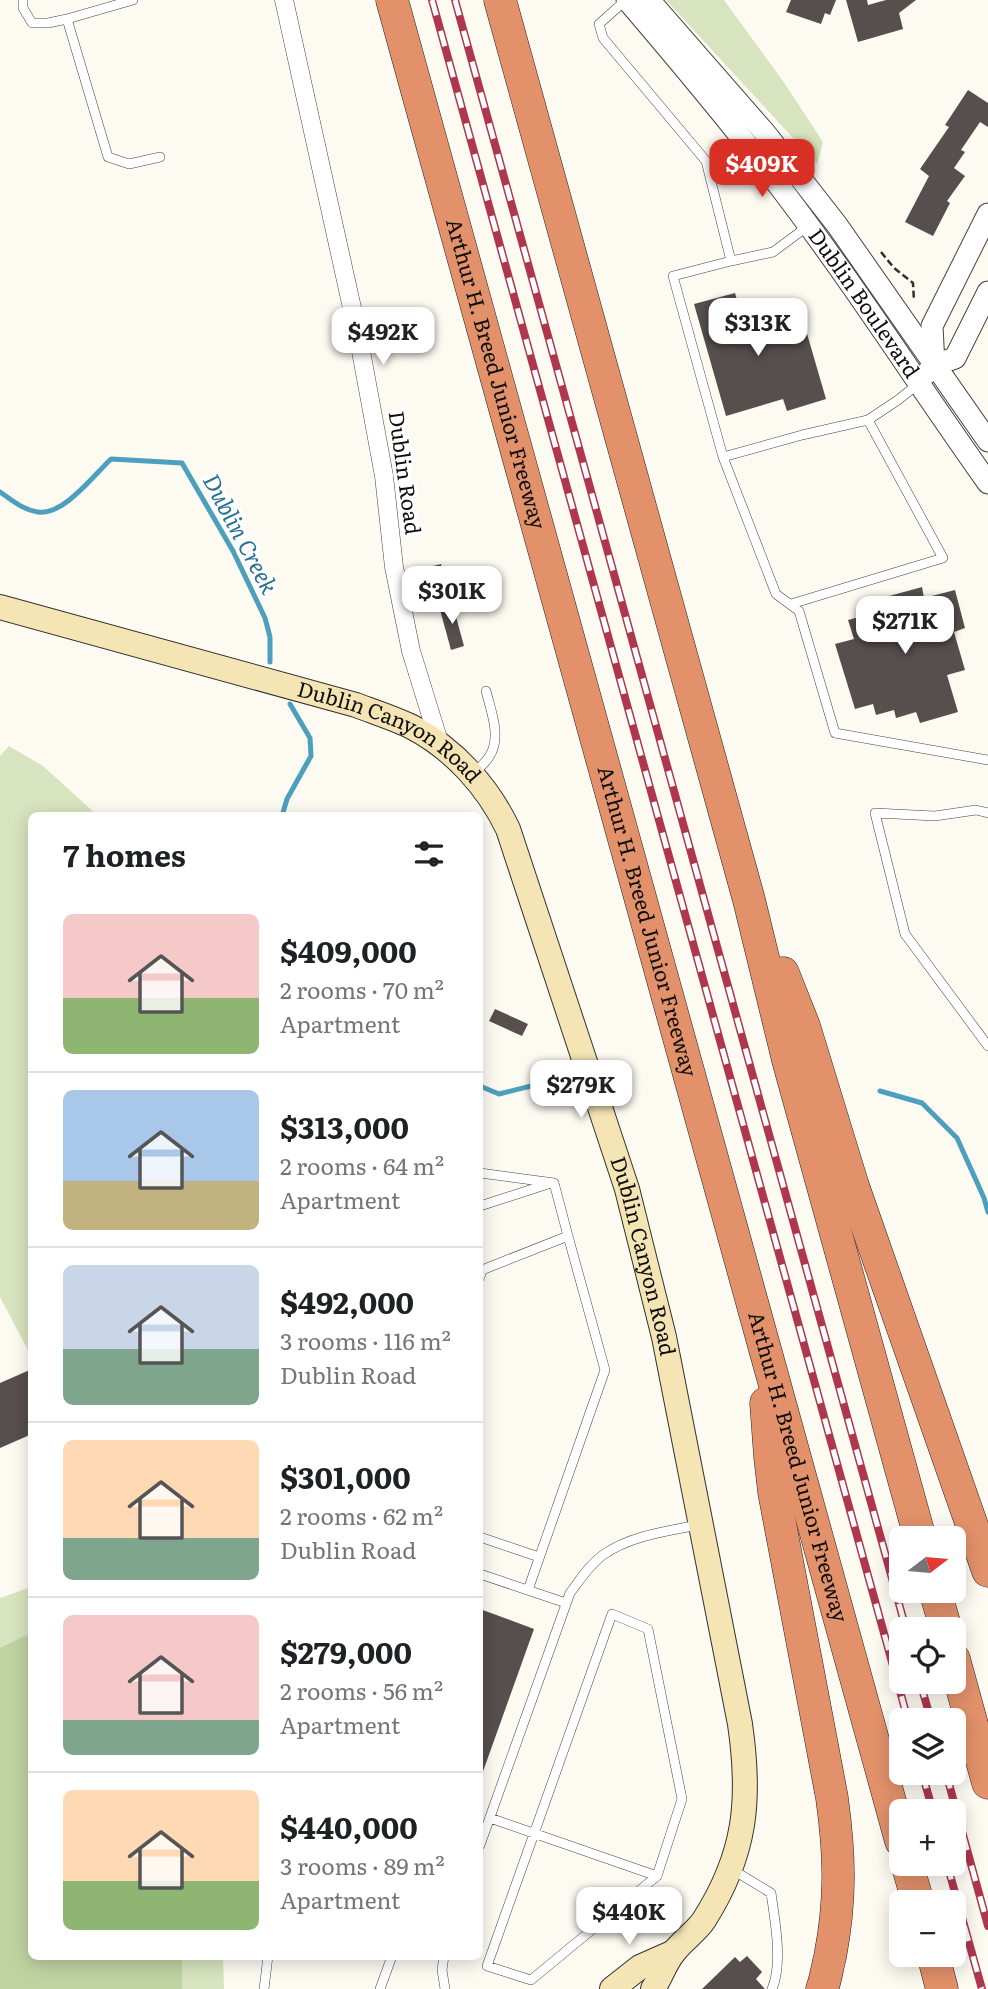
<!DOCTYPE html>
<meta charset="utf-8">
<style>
:root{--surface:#fff;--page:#f6f6f6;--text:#202124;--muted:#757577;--line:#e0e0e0;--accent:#d93025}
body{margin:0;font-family:Literata,serif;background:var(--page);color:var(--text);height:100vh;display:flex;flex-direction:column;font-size:26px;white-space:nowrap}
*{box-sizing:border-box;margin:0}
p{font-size:23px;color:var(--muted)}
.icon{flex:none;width:38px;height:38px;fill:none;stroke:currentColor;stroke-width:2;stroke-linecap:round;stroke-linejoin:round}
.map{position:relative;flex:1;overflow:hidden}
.details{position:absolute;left:28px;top:812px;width:455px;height:1148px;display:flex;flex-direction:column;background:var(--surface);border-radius:10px;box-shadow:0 4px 18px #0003}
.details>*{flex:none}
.needle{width:46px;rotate:74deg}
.fabs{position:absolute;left:889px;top:1526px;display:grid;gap:14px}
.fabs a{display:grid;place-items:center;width:77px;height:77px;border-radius:10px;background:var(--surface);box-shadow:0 4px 18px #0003;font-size:35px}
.price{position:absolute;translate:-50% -60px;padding:0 16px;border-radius:14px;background:#fff;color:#222;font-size:23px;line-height:46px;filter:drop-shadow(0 2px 4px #0008)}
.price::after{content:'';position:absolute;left:50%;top:42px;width:21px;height:16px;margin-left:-10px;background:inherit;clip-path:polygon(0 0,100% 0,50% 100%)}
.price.active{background:var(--accent);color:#fff}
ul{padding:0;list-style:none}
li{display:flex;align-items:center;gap:21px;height:175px;padding:0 35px}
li+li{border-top:2px solid var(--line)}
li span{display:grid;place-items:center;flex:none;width:196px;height:140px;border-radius:10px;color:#555}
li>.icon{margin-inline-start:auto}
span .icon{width:84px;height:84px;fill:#fffc;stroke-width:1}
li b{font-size:30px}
h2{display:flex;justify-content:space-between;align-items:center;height:84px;padding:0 35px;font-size:30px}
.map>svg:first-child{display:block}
.green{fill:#d8e4bf}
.forest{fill:#bfd3a1}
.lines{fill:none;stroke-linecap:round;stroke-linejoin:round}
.stream{stroke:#4da0bd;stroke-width:5}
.building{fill:#564f4d}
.service-casing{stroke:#424242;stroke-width:10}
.minor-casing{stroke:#424242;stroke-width:19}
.tertiary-casing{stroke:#424242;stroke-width:23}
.secondary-casing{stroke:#313131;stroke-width:26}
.motorway-casing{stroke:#202020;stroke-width:33}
.path{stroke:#313131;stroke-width:2.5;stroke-dasharray:7 3.5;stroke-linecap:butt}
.service{stroke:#fff;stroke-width:9}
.minor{stroke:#fff;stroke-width:18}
.tertiary{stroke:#fff;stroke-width:21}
.secondary{stroke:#f5e5b5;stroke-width:24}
.motorway{stroke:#e3916b;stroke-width:32}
.rail-casing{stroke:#ae374e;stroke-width:8}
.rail{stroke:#fff;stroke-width:5;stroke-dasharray:16;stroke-linecap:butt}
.labels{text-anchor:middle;stroke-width:7;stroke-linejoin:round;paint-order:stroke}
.street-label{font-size:21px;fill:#0f0f0f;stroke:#fff}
.water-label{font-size:23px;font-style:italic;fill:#277292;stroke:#fff}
</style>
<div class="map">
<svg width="988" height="1989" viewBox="0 0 988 1989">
<rect width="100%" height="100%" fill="#fdfaf2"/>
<!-- green -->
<path class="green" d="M666 0H724L785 84 823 142 817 164Z
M9 746 43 766 97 815 32 816 31 1356 0 1297V756Z
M31 1587 32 1956 223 1957 224 1989H0V1598Z"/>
<!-- forest -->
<path class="forest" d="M31 1633 32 1956 182 1957V1989H0V1648Z"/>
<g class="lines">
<!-- stream -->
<path class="stream" d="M0 492C12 500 23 510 38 512 63 516 94 475 111 459L182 463 233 551 265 618 270 637V662
M282 816 287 799 311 756 310 738 290 704
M480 1086 499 1094 551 1081
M880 1091 922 1103 957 1138 984 1198 988 1212"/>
</g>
<!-- building -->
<path class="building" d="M791 0H836L830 15 825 13 821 24 786 12Z
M846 0H867L868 5 886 0H916L899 13 903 29 858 42Z
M968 90 988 103V127L980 122 961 150 965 152 954 168 965 176 947 201 950 203 933 236 905 222 929 176 920 169 949 127 945 125Z
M735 293 745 328 801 313 826 399 787 411 783 399 726 416 694 304Z
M441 564 445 581 430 585 425 568Z
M922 587 924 598 955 590 965 628 954 632 965 670 947 675 958 712 920 723 916 712 896 718 894 710 876 715 873 704 855 709 835 644 854 639 848 620 885 610 882 598Z
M452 602 464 646 451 650 439 606Z
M495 1009 528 1024 522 1036 489 1021Z
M32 1369V1434L0 1448V1383Z
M480 1609 534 1629 481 1777H480Z
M747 1956 762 1972 756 1979 765 1989H702L735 1957 740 1962Z"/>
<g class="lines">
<!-- service casing -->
<g class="service-casing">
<path id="service" d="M23 0V8L32 23H48L67 19 133 0
M626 0 599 24 603 38 706 161 731 261
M67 19 108 157 129 164 160 157
M808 226 773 252 731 261 673 276 723 457 776 594 799 611 835 733 988 760
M723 457 802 435 868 420 898 400 918 384
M791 604 943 558 868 420
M474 774C479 768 485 763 489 757 502 738 491 711 486 691
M988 813 976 810 935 816 875 813 905 934 988 1046
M480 1173 554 1183 568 1236
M480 1206 551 1183
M480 1277 482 1270 568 1236 605 1370 528 1590
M480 1537 539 1557
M480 1574 566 1603
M612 1614 648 1629 682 1799 657 1876 531 1980 487 1966Z
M490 1818 657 1876
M480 1845 570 1593C580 1580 589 1565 603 1555 629 1536 667 1531 698 1525
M733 1870 771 1893C775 1921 783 1963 772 1989
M444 1956 442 1970 445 1989
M264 1989 268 1956
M380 1989 392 1956"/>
</g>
<!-- minor casing -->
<g class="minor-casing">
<path id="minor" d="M284 0 358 335 384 476 394 567 411 651 440 745"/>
</g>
<!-- tertiary casing -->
<g class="tertiary-casing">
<g id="tertiary">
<path id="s1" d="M627 0C674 55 722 112 766 169 845 270 914 379 988 483"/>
<path d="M649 0 766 134 837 225 988 441"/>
<path d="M934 365 932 326 988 214"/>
<path d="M926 374 934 365 955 358 988 292"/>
</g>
</g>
<!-- secondary casing -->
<g class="secondary-casing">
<g id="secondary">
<path id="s2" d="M0 607 356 705C374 712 394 718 412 727 454 749 488 787 508 829L627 1189 664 1337 740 1724C751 1800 746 1854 704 1920 696 1932 683 1940 674 1952 665 1963 661 1977 653 1989"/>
<path d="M612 1989 640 1967 674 1952"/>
</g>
</g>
<!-- motorway casing -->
<g class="motorway-casing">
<g id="motorway">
<path id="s3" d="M392 0 901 1841"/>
<path d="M500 0 749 900 788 1060 920 1538"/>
<path d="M783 973 804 1026 853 1186 988 1571"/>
<path d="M766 1403 770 1457 774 1492 832 1798C840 1856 841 1900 830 1957 827 1968 826 1979 822 1989"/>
<path d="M935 1591 946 1629"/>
<path d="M954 1659 988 1783"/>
<path d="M907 1864 918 1902"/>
<path d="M933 1955 942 1989"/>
</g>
</g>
<!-- path -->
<path class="path" d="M881 252 894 268 913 283 914 301"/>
<!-- service -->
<use href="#service" class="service"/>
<!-- minor -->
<use href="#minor" class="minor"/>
<!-- tertiary -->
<use href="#tertiary" class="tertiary"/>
<!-- secondary -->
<use href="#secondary" class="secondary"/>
<!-- motorway -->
<use href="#motorway" class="motorway"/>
<!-- rail casing -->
<g class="rail-casing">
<path id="rail" d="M432 0 908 1720
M455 0 906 1629
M920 1682 931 1720
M922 1773 933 1811
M946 1773 988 1926
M947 1864 982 1989"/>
</g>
<!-- rail -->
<use href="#rail" class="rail"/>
</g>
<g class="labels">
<!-- street labels -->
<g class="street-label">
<text dy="7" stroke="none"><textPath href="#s1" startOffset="385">Dublin Boulevard</textPath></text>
<text dy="7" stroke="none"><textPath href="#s3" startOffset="388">Arthur H. Breed Junior Freeway</textPath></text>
<text transform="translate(404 473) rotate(82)" y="7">Dublin Road</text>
<text dy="7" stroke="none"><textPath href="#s2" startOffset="411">Dublin Canyon Road</textPath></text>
<text dy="7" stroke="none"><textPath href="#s3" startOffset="956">Arthur H. Breed Junior Freeway</textPath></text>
<text dy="7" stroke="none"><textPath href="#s2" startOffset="1020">Dublin Canyon Road</textPath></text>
<text dy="7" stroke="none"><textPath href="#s3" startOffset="1522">Arthur H. Breed Junior Freeway</textPath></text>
</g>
<!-- water labels -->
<g class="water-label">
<text transform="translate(240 534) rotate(62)" y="8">Dublin Creek</text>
</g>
</g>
</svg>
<div class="fabs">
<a><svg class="needle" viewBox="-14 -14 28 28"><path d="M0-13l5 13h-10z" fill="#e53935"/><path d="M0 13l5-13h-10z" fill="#757577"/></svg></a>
<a><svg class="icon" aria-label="locate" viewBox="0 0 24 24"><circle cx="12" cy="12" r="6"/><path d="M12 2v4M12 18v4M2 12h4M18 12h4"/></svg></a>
<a><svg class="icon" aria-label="layers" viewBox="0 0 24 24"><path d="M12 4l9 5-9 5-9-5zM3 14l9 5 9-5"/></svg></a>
<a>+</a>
<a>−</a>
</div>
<b class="price active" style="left:762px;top:199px">$409K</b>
<b class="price" style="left:758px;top:358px">$313K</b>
<b class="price" style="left:383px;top:367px">$492K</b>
<b class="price" style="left:452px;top:626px">$301K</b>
<b class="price" style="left:905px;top:656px">$271K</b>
<b class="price" style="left:581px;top:1120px">$279K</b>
<b class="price" style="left:629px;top:1947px">$440K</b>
<section class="details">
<h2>7 homes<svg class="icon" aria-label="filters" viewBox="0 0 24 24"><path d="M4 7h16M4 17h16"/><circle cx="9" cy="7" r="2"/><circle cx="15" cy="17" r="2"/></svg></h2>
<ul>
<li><span style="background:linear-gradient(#f6c9c9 60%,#8fb573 0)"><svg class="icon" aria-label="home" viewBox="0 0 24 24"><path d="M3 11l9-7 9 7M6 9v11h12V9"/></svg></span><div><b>$409,000</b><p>2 rooms · 70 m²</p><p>Apartment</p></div></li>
<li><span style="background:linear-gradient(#a9c7e8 65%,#c2b280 0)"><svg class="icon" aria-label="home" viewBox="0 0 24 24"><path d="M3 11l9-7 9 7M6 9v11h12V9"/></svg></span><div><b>$313,000</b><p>2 rooms · 64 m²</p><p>Apartment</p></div></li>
<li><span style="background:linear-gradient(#c9d6e8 60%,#7fa58c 0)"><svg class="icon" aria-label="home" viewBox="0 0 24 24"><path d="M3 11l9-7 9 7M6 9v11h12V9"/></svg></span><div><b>$492,000</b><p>3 rooms · 116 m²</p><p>Dublin Road</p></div></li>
<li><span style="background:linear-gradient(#ffd9b3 70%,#7fa58c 0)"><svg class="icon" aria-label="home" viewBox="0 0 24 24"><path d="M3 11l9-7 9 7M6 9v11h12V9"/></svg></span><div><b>$301,000</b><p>2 rooms · 62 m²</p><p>Dublin Road</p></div></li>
<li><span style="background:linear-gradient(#f6c9c9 75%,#7fa58c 0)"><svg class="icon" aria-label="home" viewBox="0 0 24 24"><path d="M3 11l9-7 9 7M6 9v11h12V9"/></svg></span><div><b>$279,000</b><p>2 rooms · 56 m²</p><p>Apartment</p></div></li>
<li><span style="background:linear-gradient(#ffd9b3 65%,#8fb573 0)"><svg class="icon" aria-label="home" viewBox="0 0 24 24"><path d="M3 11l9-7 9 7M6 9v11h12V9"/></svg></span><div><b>$440,000</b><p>3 rooms · 89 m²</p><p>Apartment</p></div></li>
</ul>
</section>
</div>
